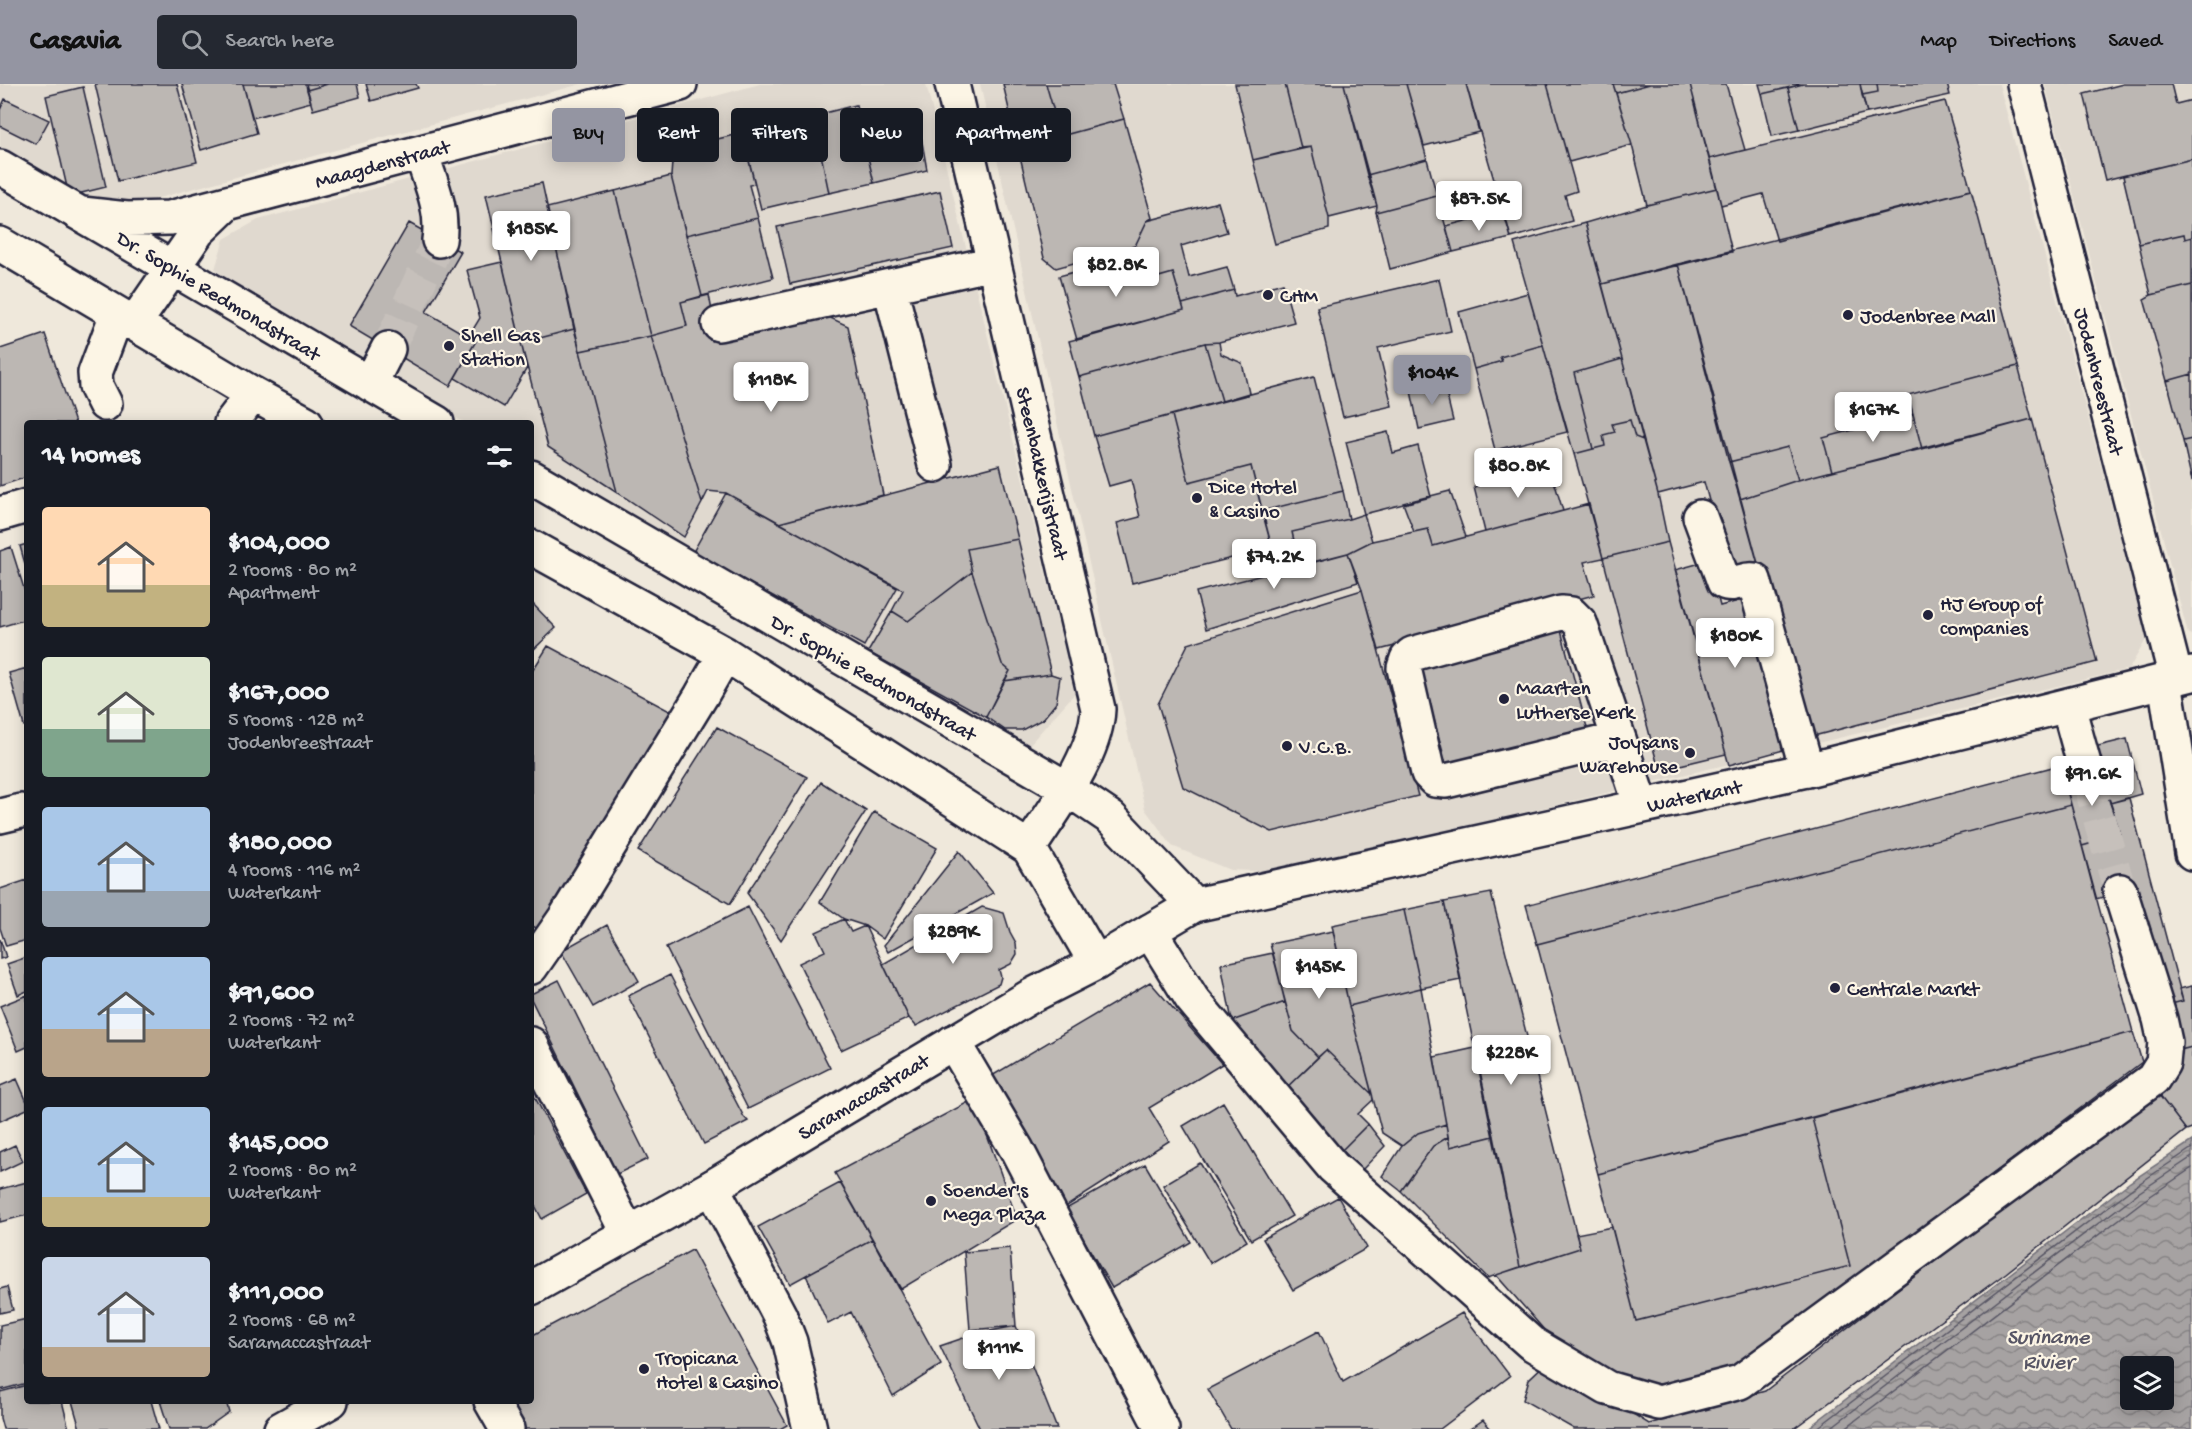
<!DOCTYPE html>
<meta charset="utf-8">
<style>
:root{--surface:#171b24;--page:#242831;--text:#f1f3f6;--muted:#9ea1a6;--accent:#9495a2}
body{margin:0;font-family:"Gochi Hand",sans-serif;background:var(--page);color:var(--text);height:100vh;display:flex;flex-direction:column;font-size:22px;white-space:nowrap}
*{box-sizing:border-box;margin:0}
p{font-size:20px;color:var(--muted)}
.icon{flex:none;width:33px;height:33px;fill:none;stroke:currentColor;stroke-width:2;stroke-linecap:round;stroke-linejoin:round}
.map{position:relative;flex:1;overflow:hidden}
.sheet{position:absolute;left:24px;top:336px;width:510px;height:984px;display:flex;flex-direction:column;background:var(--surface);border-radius:6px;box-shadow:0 3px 15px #0003}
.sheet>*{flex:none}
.guide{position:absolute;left:552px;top:24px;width:570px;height:54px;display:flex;gap:12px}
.tools{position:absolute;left:2120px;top:1272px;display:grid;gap:12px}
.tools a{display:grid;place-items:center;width:54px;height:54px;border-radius:6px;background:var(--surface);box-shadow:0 3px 15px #0003;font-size:30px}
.price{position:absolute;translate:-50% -51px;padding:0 14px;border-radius:6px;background:#fff;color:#222;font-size:20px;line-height:39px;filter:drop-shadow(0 2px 3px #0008)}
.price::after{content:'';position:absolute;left:50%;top:36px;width:18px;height:14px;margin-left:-9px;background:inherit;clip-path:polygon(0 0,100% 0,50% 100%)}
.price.current{background:var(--accent);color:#111}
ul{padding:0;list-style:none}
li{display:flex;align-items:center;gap:18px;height:150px;padding:0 18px}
li span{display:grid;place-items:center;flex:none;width:168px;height:120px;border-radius:6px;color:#555}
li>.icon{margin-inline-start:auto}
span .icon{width:72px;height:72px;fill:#fffc;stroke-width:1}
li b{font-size:26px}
h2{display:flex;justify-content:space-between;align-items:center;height:72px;padding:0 18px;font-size:26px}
.pill{padding:0 21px;border-radius:6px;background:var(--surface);box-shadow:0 3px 15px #0003;font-size:21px;line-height:54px}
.pill.current{background:var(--accent);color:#111}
header{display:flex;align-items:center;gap:36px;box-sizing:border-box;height:84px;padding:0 30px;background:var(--accent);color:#111}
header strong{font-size:28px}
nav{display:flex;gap:33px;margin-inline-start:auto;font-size:21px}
.search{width:420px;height:54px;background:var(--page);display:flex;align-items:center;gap:15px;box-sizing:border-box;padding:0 21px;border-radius:6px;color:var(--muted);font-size:22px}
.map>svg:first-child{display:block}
.built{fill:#e0d9cf}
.water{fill:url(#water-waves);stroke:#716f79;stroke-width:1.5;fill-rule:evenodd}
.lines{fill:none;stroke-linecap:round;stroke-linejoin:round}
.shore{stroke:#575564;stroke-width:1.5}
.building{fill:#bcb7b3;stroke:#22223b;stroke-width:1.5}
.minor-tunnel{stroke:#c6c0bb;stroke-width:33;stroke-dasharray:33 16;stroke-linecap:butt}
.minor-casing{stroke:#22223b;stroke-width:38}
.major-casing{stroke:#22223b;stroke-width:38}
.minor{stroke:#fcf5e5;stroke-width:33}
.major{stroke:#fcf5e5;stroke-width:33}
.poi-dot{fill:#22223b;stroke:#fcf5e5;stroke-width:2}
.labels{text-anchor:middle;stroke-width:4.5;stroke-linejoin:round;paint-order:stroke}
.street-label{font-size:21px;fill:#22223b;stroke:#fcf5e5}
.poi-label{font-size:21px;fill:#22223b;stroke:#fcf5e5;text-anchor:start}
.water-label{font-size:22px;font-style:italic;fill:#575564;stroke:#fcf5e5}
</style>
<header>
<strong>Casavia</strong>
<div class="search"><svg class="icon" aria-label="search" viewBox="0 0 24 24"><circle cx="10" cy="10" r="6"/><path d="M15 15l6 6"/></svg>Search here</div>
<nav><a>Map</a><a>Directions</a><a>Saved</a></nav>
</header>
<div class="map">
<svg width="2192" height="1345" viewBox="0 0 2192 1345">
<defs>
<pattern id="water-waves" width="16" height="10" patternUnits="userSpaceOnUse" patternTransform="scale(1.5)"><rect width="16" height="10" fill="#a6a2a2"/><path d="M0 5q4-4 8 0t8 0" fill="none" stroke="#878485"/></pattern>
</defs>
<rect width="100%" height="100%" fill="#efe8db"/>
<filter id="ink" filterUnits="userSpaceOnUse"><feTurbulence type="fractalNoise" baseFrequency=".0167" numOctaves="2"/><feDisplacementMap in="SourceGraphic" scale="12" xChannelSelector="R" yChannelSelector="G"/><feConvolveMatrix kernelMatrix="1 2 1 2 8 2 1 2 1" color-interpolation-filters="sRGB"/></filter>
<g filter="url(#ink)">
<!-- built -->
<path class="built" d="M0 0H581L136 120 73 116 0 74Z
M760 0H926L1075 609 1021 670 531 378V339H465L239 204 215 185 224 155 258 136Z
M980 0H1999L2147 554 2129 585 1274 788 1230 786 1172 762 1145 725Z
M2045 0H2192V551L2188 550Z"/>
<!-- water -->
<path class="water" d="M2192 1057V1345H1807L2130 1098ZM2130 1282H2163V1316H2130Z"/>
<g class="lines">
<!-- shore -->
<path class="shore" d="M1816 1345 2134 1103 2192 1064
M1829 1345 2138 1109 2192 1073
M1844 1345 2143 1117 2192 1084"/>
</g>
<!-- building -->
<path class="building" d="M95 0H177L197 78 118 97Z
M182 0H243L257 49 201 66Z
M243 0H306L311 18 252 34Z
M306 0H328L307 6Z
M328 0H357L360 13 313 26 307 6Z
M366 0H416L418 4 371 17Z
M1003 0H1046L1061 52 1124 35 1152 134 1147 137 1135 162 1056 184 1044 174Z
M1046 0H1113L1124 35 1061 52Z
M1235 0H1285L1301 64 1253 76Z
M1285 0H1344L1377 122 1329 134 1311 63 1301 64Z
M1344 0H1406L1427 75 1367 91Z
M1406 0H1466L1479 48 1424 62Z
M1466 0H1547L1577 107 1565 111 1572 137 1511 154Z
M1547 0H1613L1632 61 1569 78Z
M1613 0H1650L1616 9Z
M1650 0H1690L1717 104 1647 121 1632 61 1616 9Z
M1690 0H1726L1745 66 1709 75Z
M1759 0H1803L1762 10Z
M1803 0H1860L1867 29 1799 46 1788 4Z
M1860 0H1877L1878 8 1862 11Z
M1877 0H1947L1950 11 1867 29 1862 11 1878 8Z
M2123 0H2171L2176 20 2192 16V75L2105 96 2084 10Z
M83 3 106 103 69 112 46 12Z
M1788 4 1799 46 1772 52 1762 10Z
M5 15 49 36 36 60 0 42V26Z
M1945 17 1971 106 1777 157 1763 110 1721 121 1709 75Z
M856 21 874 99 829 109 813 32Z
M917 30 927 86 874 99 861 43Z
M813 32 829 109 761 125 742 49Z
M742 49 755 100 749 101 758 134 686 151 671 92 673 66Z
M1311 63 1329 134V145L1275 160 1253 76Z
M1427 75 1437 112 1376 128 1377 122 1367 91Z
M2192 75V153L2185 155 2184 150 2139 160 2123 92Z
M671 92 702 212 681 218 687 242 651 252 615 107Z
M542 99 574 245 521 259 486 111Z
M1717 104 1732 168 1602 200 1585 139 1647 121Z
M1971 106 2018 282 1908 311 1913 330 1823 354 1832 387 1798 396 1788 363 1729 378 1678 180Z
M615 107 651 252 580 267 547 124Z
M940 107 953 164 790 200 777 143Z
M1437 112 1453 168 1390 185 1376 128Z
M1218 118 1227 148 1181 162 1189 193 1227 183 1234 206 1182 220 1173 189 1134 200 1123 165 1135 162 1147 137Z
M1504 127 1511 154 1453 168 1446 142Z
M758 134 773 194 702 212 686 151Z
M409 139 461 168 426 228 476 257 450 302 349 242Z
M1585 139 1622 275 1574 289 1593 365 1574 370 1514 159Z
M2184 150 2185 155 2192 153V201L2151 211 2139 160Z
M1126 174 1134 200 1173 189 1184 226 1077 256 1059 192Z
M502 178 527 284 504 323 455 294 476 257 469 252 480 234 467 186Z
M1678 180 1759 483 1729 491 1704 398 1658 410 1602 200Z
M1439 195 1451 247 1378 264 1392 322 1343 333 1317 223Z
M1283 199 1294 238 1219 258 1205 259 1079 293 1069 257 1184 226 1182 220 1234 206 1235 212Z
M2192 201V290L2167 297 2144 215 2151 211Z
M1528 209 1543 261 1500 273 1502 277 1474 285 1459 228Z
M709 211 715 243 706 246 710 256 822 230 848 242 883 411 779 439 726 409 708 407 702 419 651 252 687 242 681 218Z
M574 245 580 267 617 408 548 363 521 259Z
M45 250 75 339H27V393L0 402V265Z
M651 252 702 419 684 453 617 408 580 267Z
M1219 258 1221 270 1242 279 1249 309 1222 317 1205 259Z
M1205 259 1222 317 1094 352 1079 293Z
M1543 261 1567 348 1495 366 1474 285 1502 277 1500 273Z
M1622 275 1643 356 1635 353 1630 336 1612 340 1615 348 1603 351 1605 362 1593 365 1574 289Z
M2018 282 2032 335 1922 365 1908 311Z
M2192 290V355L2183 357 2167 297Z
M1314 293 1343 407 1262 427 1251 382 1189 398 1172 331Z
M1444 300 1453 337 1419 345 1411 307Z
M1913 330 1922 365 1832 387 1823 354Z
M1172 331 1189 398 1251 382 1272 464 1132 499 1117 439 1140 433 1131 396 1109 402 1094 352Z
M2032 335 2097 578 1806 654 1740 415 1798 396Z
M1630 336 1635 353 1643 356 1658 410 1668 458 1603 474 1574 370 1605 362 1603 351 1615 348 1612 340Z
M1388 348 1393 369 1418 362 1431 413 1364 430 1346 358Z
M2192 355V397L2183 357Z
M1788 363 1798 396 1740 415 1729 378Z
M1549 380 1563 427 1485 448 1474 403Z
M1000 381 1018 455 967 465 972 488 908 537 892 527 903 506 779 439Z
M1343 407 1349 435 1292 448 1294 457 1272 464 1262 427Z
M1450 407 1466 453 1433 462 1428 445 1414 448 1403 419Z
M726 409 897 504 864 562 693 468Z
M1589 420 1603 474 1584 478 1594 511 1379 566 1362 506 1348 469 1372 457 1428 445 1433 462Z
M1364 430 1372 457 1348 469 1300 482 1292 448 1349 435Z
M1018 455 1051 590 1004 597 1010 587 1002 580 972 488 967 465Z
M1668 458 1726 670 1659 686 1603 474Z
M27 460V487L20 462Z
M11 463 27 514V535L0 543V467Z
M1348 469 1358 498 1206 545 1196 508Z
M1708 477 1720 522 1753 513 1794 663 1729 681 1675 486Z
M972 488 1002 580 1010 587 986 633 868 568 892 527 908 537Z
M1362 506 1418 712 1272 748 1183 703 1158 620 1188 560Z
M531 518 556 544 531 568Z
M1560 543 1589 651 1448 687 1419 580Z
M548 562 679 632 541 847 531 841V589Z
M27 584V641L24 642 9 589Z
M1051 590 1060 593 1056 619 1043 635 1022 646H1005L986 633 1004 597Z
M717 643 807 693 730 820 638 767Z
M2127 655 2141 710 2110 719 2094 663Z
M2060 681 2071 721 1537 860 1526 821Z
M2099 683 2121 751 2082 762 2064 694Z
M821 698 866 727 781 856 747 809Z
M2129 714 2183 917 2163 922 2133 804 2096 815 2082 762 2121 751 2110 719Z
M2071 721 2133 948 1598 1090 1537 860Z
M874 728 937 764 883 855 865 842 844 835 820 818Z
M959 767 993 809 888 868 884 861Z
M27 796V856L6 862 0 844V805Z
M1491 809 1580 1164 1520 1183 1444 818Z
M1444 818 1461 896 1421 904 1404 826Z
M748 823 830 984 748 1025 666 864Z
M982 823 1004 829 1010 848 1016 859 1017 870 1011 880 999 886 1001 893 999 900 916 942 909 934 883 880Z
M1404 826 1421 904 1349 922 1332 841Z
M844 835 851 848 865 842 909 934 841 966 799 879 825 867 816 848Z
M607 841 639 897 593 923 561 867Z
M1333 847 1349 922 1372 1010 1326 966 1318 973 1293 947 1270 860Z
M0 855 6 873 0 875Z
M1273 869 1285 918 1232 937 1221 880Z
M27 873V907L18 911 7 880Z
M670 891 744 1033 748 1037 704 1060 628 912Z
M559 896 648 1075 617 1090 531 915V910Z
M1150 898 1222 980 1149 1024 1169 1057 1064 1124 985 996Z
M2192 902V963L2176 967 2163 922 2183 917 2179 905Z
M1421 904 1446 1040 1418 1049 1402 1062 1382 1049 1349 922Z
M27 911V963L18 967 0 922Z
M1285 918 1293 947 1318 973 1283 1007 1259 982 1232 937Z
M2133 948 2142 978 1757 1267 1723 1288 1664 1304 1611 1288 1553 1256 1496 1191 1580 1164 1576 1150 1612 1143 1636 1237 1850 1182 1812 1034Z
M2192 963V1044L2186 1046 2156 1007 2165 970Z
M1475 964 1494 1052 1450 1063 1434 973Z
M1326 966 1372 1010 1373 1016 1358 1030 1368 1040 1342 1066 1283 1007Z
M17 995 27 1018V1025L0 1037V1002Z
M531 1006 586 1110 542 1135 531 1114Z
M2156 1007 2186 1046 2006 1189 1793 1345H1574L1523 1316 1529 1295 1548 1277 1649 1340 1765 1307Z
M974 1015 1017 1135 901 1205 835 1089Z
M1223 1018 1292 1132 1251 1156 1183 1042Z
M1812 1034 1850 1182 1636 1237 1598 1090Z
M1368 1040 1385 1062 1362 1086 1342 1066Z
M1446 1040 1448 1053 1433 1062 1401 1107 1382 1092 1402 1062 1418 1049Z
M1494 1052 1520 1183 1488 1194 1401 1107 1433 1062 1448 1053 1450 1063Z
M15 1061 23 1077 0 1088V1068Z
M1200 1079 1247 1157 1210 1179 1163 1101Z
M1145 1080 1191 1158 1112 1204 1066 1125Z
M27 1098V1131L0 1138V1105Z
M840 1099 872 1155 790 1200 758 1143Z
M1338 1113 1367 1164 1293 1206 1263 1155Z
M872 1155 941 1281 893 1312 851 1228 828 1240 806 1191Z
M1010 1164 1016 1242 970 1246 964 1168Z
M692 1166 787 1341 780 1345H523L508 1317H531V1252Z
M7 1203 13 1226 0 1229V1205Z
M1462 1229 1510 1292 1440 1345H1231L1208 1305 1319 1247 1343 1298Z
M27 1235V1299L0 1306V1241Z
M1016 1242 1057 1345H980L940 1262 975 1250Z
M27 1301V1317H62L69 1345H3L0 1334V1308Z
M72 1317H151L159 1345H80Z
M160 1317H226L229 1328 205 1345H169Z
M1483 1336 1491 1345H1470Z"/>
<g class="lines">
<!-- minor-tunnel -->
<path class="minor-tunnel" d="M388 265 439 156
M2086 687 2120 807"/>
<!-- minor casing -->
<g class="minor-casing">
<path id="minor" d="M952 0 1098 625C1096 672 1054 725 1029 764
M2024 0 2176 594
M421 69C430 97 444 126 439 156
M0 83 437 339
M82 130 127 135 170 134 680 0
M0 160 253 310 306 339
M890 203 935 381
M134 240 198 147 225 121
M719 240 994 179
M370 300 388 265
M105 320 96 302 95 289 117 230
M231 339 253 310
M531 393 1068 705 1111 734 1194 821
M0 430 27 422
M1700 433 1724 498C1734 503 1744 494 1754 496L1807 686
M531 463 725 570 1029 764 1096 879
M1561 529 1571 530 1580 539 1619 655 1446 697 1435 696 1428 689 1404 584 1407 575 1412 570Z
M2165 597 2192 769
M2068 622 2086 687
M1619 655 1641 722
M0 732 21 727
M1150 847 1192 915 1333 1083 1531 1259 1607 1304 1659 1319 1740 1298 2153 995 2163 979 2165 958 2160 935 2120 807
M531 883 565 834 701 612 725 570
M953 958 1017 1066 1162 1345
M531 960 628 1150
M712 1103 780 1232 790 1258 810 1345
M491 1317 507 1345"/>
</g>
<!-- major casing -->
<g class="major-casing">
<path id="major" d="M531 1204 712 1103 1031 912 1096 879 1194 821 1807 686 2192 590
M281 1345 331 1317"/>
</g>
<!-- minor -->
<use href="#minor" class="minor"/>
<!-- major -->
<use href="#major" class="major"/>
</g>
</g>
<!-- markers -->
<g class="poi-dot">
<circle cx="1268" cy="211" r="6"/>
<circle cx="1848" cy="231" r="6"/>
<circle cx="449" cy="262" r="6"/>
<circle cx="1197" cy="414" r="6"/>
<circle cx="1928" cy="531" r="6"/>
<circle cx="1504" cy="615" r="6"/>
<circle cx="1287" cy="662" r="6"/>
<circle cx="1690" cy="669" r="6"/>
<circle cx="1835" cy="904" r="6"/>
<circle cx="931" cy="1117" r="6"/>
<circle cx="644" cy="1285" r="6"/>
</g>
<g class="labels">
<!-- street labels -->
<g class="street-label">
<text transform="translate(382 79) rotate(-15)" y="7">Maagdenstraat</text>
<text transform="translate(219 211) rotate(31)" y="7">Dr. Sophie Redmondstraat</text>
<text transform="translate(2100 297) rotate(76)" y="7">Jodenbreestraat</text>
<text transform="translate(1043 389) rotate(77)" y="7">Steenbakkerijstraat</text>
<text transform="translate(874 593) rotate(30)" y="7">Dr. Sophie Redmondstraat</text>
<text transform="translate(1694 711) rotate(-12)" y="7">Waterkant</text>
<text transform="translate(863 1012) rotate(-31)" y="7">Saramaccastraat</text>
</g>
<!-- poi labels -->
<g class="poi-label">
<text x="1280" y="218">CHM</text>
<text x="1860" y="238">Jodenbree Mall</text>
<text x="461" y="257">Shell Gas<tspan x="461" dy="24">Station</tspan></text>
<text x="1209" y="409">Dice Hotel<tspan x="1209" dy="24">&amp; Casino</tspan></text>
<text x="1940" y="526">HJ Group of<tspan x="1940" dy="24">companies</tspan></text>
<text x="1516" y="610">Maarten<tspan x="1516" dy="24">Lutherse Kerk</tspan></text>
<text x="1678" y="664" text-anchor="end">Joysans<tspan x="1678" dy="24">Warehouse</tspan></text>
<text x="1299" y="669">V.C.B.</text>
<text x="1847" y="911">Centrale Markt</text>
<text x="943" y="1112">Soender's<tspan x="943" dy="24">Mega Plaza</tspan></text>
<text x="656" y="1280">Tropicana<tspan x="656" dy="24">Hotel &amp; Casino</tspan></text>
</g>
<!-- water labels -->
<g class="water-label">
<text x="2048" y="1259">Suriname<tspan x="2048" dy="25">Rivier</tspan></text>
</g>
</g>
</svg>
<div class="tools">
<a><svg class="icon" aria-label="layers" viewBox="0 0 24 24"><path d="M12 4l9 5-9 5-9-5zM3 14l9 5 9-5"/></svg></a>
</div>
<b class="price" style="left:1479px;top:148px">$87.5K</b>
<b class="price" style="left:531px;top:178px">$185K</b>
<b class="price" style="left:1116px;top:214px">$82.8K</b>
<b class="price current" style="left:1432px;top:322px">$104K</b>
<b class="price" style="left:771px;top:329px">$118K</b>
<b class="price" style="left:1873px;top:359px">$167K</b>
<b class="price" style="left:1518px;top:415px">$80.8K</b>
<b class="price" style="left:1274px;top:506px">$74.2K</b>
<b class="price" style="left:1735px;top:585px">$180K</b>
<b class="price" style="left:2092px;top:723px">$91.6K</b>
<b class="price" style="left:953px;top:881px">$289K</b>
<b class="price" style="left:1319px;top:916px">$145K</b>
<b class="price" style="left:1511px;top:1002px">$228K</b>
<b class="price" style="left:999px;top:1297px">$111K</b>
<div class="guide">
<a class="pill current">Buy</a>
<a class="pill">Rent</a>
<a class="pill">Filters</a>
<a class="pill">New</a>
<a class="pill">Apartment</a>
</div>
<section class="sheet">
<h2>14 homes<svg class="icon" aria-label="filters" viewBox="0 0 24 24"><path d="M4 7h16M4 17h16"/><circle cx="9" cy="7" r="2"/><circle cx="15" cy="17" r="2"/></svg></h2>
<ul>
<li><span style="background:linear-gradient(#ffd9b3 65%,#c2b280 0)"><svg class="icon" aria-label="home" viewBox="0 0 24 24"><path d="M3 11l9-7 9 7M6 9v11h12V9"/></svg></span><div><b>$104,000</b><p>2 rooms · 80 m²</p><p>Apartment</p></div></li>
<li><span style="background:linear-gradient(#dfe7d0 60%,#7fa58c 0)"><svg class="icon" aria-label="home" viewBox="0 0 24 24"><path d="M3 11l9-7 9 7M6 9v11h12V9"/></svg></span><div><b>$167,000</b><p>5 rooms · 128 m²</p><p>Jodenbreestraat</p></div></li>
<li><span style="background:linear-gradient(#a9c7e8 70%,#9aa5b1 0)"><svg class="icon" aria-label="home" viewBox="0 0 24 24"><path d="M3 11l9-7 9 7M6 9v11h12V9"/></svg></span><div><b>$180,000</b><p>4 rooms · 116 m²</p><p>Waterkant</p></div></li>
<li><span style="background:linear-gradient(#a9c7e8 60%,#b9a48a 0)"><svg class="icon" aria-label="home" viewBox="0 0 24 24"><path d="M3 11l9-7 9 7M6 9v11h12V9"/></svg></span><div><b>$91,600</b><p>2 rooms · 72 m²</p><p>Waterkant</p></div></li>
<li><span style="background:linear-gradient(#a9c7e8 75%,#c2b280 0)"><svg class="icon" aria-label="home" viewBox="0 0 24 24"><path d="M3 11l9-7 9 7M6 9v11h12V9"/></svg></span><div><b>$145,000</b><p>2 rooms · 80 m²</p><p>Waterkant</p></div></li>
<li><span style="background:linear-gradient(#c9d6e8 75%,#b9a48a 0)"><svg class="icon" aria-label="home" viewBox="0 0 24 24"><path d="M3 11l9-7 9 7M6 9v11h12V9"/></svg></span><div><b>$111,000</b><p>2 rooms · 68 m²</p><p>Saramaccastraat</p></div></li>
</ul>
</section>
</div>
